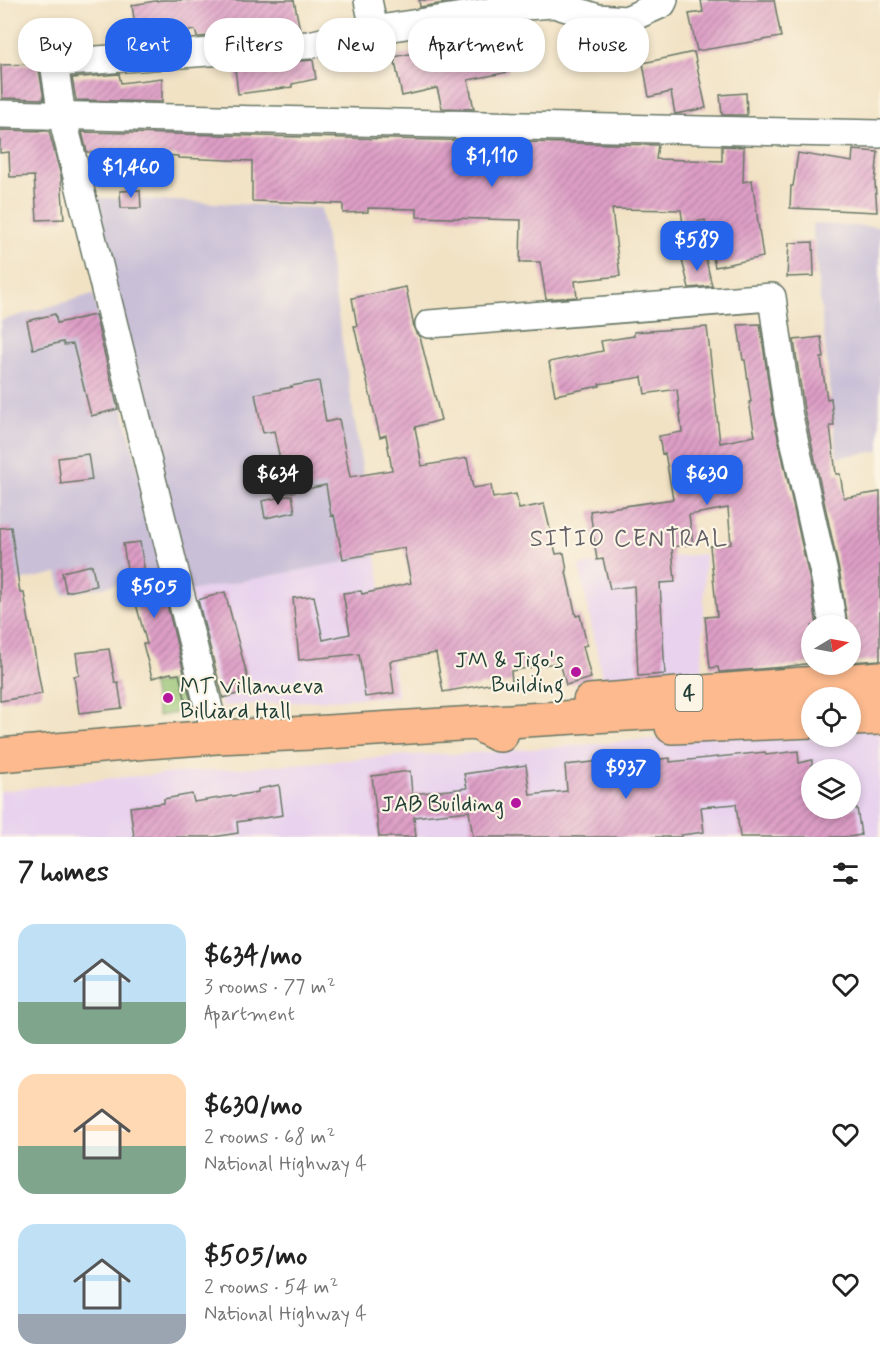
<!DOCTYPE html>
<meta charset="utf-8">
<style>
:root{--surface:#fff;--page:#f2f2f2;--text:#222;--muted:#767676;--accent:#2563eb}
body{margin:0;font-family:Mynerve,sans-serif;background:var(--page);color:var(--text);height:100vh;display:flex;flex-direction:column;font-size:22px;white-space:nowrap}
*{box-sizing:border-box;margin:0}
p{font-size:20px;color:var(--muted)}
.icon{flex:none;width:33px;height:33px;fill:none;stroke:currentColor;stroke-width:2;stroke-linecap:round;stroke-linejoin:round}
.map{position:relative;height:837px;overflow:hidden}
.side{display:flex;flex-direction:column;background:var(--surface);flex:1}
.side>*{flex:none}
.banner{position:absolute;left:18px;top:18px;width:844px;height:54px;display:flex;gap:12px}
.needle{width:39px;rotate:80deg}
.fabs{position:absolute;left:801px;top:615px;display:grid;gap:12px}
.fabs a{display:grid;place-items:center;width:60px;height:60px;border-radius:50%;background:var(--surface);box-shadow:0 3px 9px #0003;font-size:30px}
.price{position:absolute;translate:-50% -51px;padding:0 14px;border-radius:12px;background:var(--accent);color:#fff;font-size:20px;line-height:39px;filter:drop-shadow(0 2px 3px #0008)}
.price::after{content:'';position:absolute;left:50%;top:36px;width:18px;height:14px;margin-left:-9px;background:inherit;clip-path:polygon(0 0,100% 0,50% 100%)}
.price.active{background:#222;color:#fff}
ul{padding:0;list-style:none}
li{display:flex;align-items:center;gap:18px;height:150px;padding:0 18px}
li span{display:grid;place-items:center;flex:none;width:168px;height:120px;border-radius:18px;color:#555}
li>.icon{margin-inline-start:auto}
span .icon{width:72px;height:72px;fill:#fffc;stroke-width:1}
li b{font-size:26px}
h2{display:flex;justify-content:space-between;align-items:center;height:72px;padding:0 18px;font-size:26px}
.chip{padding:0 21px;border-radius:24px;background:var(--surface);box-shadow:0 3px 9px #0003;font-size:21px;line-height:54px}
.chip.active{background:var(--accent);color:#fff}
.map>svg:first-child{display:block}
.built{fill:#e8d2ee;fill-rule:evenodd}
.industrial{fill:#c9bfd7}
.green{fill:#94c271;stroke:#5a8052;stroke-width:1.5}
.building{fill:url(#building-hatch)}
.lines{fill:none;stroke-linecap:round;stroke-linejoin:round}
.minor-casing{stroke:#687766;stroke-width:30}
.major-casing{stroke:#687766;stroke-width:36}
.highway-casing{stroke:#687766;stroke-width:36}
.minor{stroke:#fff;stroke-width:27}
.major{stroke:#fcba8e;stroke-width:33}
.highway{stroke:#fcba8e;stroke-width:33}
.poi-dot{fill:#b5179e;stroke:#fcf5e5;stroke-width:2}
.labels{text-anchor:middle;stroke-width:4.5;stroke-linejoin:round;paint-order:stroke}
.shield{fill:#fcf5e5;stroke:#617469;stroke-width:1.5}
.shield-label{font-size:21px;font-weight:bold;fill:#1f3d34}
.poi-label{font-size:22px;fill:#1f3d34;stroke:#fcf5e5;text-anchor:end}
.neighbourhood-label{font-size:24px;letter-spacing:1.5px;fill:#625f67;stroke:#fcf5e5}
</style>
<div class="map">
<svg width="880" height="837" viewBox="0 0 880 837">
<defs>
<pattern id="building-hatch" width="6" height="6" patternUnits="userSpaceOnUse" patternTransform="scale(1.5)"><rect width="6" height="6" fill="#de9ec6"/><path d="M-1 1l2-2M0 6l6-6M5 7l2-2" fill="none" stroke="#b382a2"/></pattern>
</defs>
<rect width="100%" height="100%" fill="#fcf5e5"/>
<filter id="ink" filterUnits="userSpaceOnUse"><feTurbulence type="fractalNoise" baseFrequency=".0167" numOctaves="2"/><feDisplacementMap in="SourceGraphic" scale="12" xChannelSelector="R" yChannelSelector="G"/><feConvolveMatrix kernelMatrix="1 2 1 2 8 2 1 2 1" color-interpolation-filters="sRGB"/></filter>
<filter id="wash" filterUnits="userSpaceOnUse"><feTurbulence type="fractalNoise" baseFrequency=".008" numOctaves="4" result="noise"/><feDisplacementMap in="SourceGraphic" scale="24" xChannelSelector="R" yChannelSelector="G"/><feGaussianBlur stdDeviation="1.35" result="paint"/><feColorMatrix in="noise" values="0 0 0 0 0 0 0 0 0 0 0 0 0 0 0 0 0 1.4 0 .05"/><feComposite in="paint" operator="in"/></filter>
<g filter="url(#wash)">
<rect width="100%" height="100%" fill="#f1e2c4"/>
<!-- built -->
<path class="built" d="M705 554 702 680 604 686 579 565Z
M376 556 398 696 222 706 189 591Z
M880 725V837H0V791L113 778 409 755 459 754 557 747 751 731 812 736H850L851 726ZM812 770H850V808H812Z"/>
<!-- industrial -->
<path class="industrial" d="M89 197 321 208 376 556 189 591Z
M812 224 880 227V451L837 457Z
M93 294 166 574 63 595 57 573 0 585V321Z"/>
<!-- green -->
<path class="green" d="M179 680 184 712 158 716 152 685Z"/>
<g id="blocks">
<!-- building -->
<path class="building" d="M161 0H294L300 30 260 33 259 29 230 35 197 37 195 30 137 39 132 5Z
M419 0H463L420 7Z
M701 0H774L781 37 697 51 689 14 703 12Z
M500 26 509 72 468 80 474 109 442 108 437 88 402 96 394 57 429 50 427 38Z
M694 52 706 108 675 114 671 92 649 97 643 63Z
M313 60 316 79 292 84V87L238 94 235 68 263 64Z
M38 64 44 99 2 98 1 65Z
M119 74 121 83 162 78V102L76 100 72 78Z
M746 93 747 115H722L720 95Z
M0 130 49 131 61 176 64 219 37 220 34 176 10 177 9 152 0 153Z
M82 132 658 145 656 159 722 161V146L744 147 743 182 752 180 763 257 715 267 705 220 683 224 681 210 612 209 620 276 575 281 577 297 546 299 540 262H520L521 220 417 217V209L368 208V212L343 213V204L252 201V161L178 158V156L144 154V157L119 156 120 153 87 152Z
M853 150 878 152 875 182 877 212 790 208 791 186H793L798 153 852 162Z
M140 190 141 208H121L120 191Z
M813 242 814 276 787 277 789 243Z
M705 255 712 286 689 288 682 260Z
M406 287 414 328 416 333 420 337 441 420 415 427 422 466 467 458 473 488 491 485 493 498 516 494 519 509 544 504 556 554 564 553 567 571 566 572 576 616 580 615 587 645 583 646 591 678 566 685 560 662 511 671 512 682 495 685 494 683 443 692 436 653 390 661 394 693 365 697 359 654 299 660 293 598 314 596 323 640 350 634 343 593 361 591 362 594 411 583 404 548 343 559 334 515 331 516 326 485 287 493 274 431 263 433 255 394 292 387 291 386 319 381 326 422 339 419 350 477 392 470 386 435 380 437 354 326H357L352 298Z
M55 314 57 323 95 315 118 409 91 416 73 344 64 345 63 342 33 349 27 321Z
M760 324 773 415 810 581 817 626H812V663L783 667 719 672 718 667 710 668 705 617 717 616 710 546 731 544 728 508 689 515 693 544 672 547 675 582 660 583 665 674 638 676 634 586 610 589 603 559 597 560 590 511 673 499 665 453 662 454 659 436 682 432 677 389 645 394 642 377 599 384 600 386 555 395 549 362 603 351 601 341 634 336V332L707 327 720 443 755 436 749 402H751L745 360H743L738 325Z
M821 337 824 358H821L827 399 831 398 834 426H830L836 474H840L844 498 880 492V660L850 662V626H848L840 575 804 409 794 340Z
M88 454 92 480 61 484 58 458Z
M292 495 295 512 265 518 262 501Z
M11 527 20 593H24L42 694 0 701V528Z
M140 542 146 580 160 576 191 701 186 702 179 674 172 675 171 673 152 678 143 644H147L128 575 123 544Z
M92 565 96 586 66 592 62 572Z
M225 592 251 690 223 698 198 600Z
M109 649 115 683 118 682 122 708 79 713 74 676 79 675 76 653Z
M798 751 799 763 812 760V808H857L861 835 848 837H740L736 804 701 807 704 832 681 835 682 837H473L469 811 414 817 416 837H379L372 776 410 771 412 794 467 788 464 774 526 765 530 795 567 791 565 765 641 757 642 761 670 758V762L765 752 766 755Z
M279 785 283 815 237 822 238 833 213 837H134L130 807 164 803V799L192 794 194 802 258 792V789Z"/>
</g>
</g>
<g filter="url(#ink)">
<use href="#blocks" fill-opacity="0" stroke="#687766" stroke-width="1.5"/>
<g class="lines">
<!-- minor casing -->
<g class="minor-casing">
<path id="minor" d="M368 0 374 30
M0 114 880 134
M429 324 772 297 788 412 825 578 833 626
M216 737 62 116 54 63 309 45 374 30 526 6 554 4 598 18 626 20 662 4 664 0"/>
</g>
<!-- major casing -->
<g class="major-casing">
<path id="major" d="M590 701 880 678
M850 719 880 718
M672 727 812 721
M0 755 147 742 216 737 311 733 476 723 498 735H501"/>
</g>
<!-- highway casing -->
<g class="highway-casing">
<path id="highway" d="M850 700 880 699
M476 723 812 703"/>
</g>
<!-- minor -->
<use href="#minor" class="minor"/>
<!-- major -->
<use href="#major" class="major"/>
<!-- highway -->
<use href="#highway" class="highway"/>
</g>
</g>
<!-- markers -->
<g class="poi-dot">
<circle cx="576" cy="672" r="6"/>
<circle cx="168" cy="698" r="6"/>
<circle cx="516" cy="803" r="6"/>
</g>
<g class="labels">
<!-- shield labels -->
<rect class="shield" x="675.5" y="675" width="27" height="36" rx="4.5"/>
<g class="shield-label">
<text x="689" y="700">4</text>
</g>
<!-- poi labels -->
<g class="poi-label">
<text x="564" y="667">JM &amp; Jigo's<tspan x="564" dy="25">Building</tspan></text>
<text x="180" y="693" text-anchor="start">MT Villanueva<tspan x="180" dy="25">Billiard Hall</tspan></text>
<text x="504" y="811">JAB Building</text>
</g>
<!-- neighbourhood labels -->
<g class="neighbourhood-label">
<text x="629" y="546">SITIO CENTRAL</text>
</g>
</g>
</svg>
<div class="fabs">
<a><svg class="needle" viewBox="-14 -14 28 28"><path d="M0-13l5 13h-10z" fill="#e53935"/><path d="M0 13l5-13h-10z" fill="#767676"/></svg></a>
<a><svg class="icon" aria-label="locate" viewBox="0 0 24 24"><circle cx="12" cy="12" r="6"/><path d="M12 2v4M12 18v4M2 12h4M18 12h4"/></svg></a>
<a><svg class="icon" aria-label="layers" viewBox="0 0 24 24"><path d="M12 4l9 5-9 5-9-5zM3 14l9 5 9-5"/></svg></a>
</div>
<b class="price" style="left:492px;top:188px">$1,110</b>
<b class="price" style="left:131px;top:199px">$1,460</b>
<b class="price" style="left:697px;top:272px">$589</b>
<b class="price active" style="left:278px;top:506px">$634</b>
<b class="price" style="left:707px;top:506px">$630</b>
<b class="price" style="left:154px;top:619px">$505</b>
<b class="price" style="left:626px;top:800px">$937</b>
<div class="banner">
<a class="chip">Buy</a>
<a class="chip active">Rent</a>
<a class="chip">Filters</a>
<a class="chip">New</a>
<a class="chip">Apartment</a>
<a class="chip">House</a>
</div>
</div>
<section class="side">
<h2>7 homes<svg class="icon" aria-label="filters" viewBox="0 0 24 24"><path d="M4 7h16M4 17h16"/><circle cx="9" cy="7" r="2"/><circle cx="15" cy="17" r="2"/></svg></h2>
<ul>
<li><span style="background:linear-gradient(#bfe0f5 65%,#7fa58c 0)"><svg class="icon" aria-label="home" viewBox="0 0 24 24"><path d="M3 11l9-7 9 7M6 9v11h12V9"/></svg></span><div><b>$634/mo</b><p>3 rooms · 77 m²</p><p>Apartment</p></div><svg class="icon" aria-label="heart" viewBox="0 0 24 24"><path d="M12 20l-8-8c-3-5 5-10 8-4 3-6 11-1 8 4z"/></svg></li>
<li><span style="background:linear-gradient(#ffd9b3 60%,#7fa58c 0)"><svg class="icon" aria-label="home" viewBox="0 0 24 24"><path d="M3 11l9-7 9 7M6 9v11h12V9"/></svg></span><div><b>$630/mo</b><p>2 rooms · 68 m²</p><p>National Highway 4</p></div><svg class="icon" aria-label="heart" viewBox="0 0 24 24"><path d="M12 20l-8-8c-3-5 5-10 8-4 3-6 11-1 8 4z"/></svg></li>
<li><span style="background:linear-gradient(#bfe0f5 75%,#9aa5b1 0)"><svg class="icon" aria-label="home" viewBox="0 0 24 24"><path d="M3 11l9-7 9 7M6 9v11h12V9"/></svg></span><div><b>$505/mo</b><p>2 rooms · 54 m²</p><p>National Highway 4</p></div><svg class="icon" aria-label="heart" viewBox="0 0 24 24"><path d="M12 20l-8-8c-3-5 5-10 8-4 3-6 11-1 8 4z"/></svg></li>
</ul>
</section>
